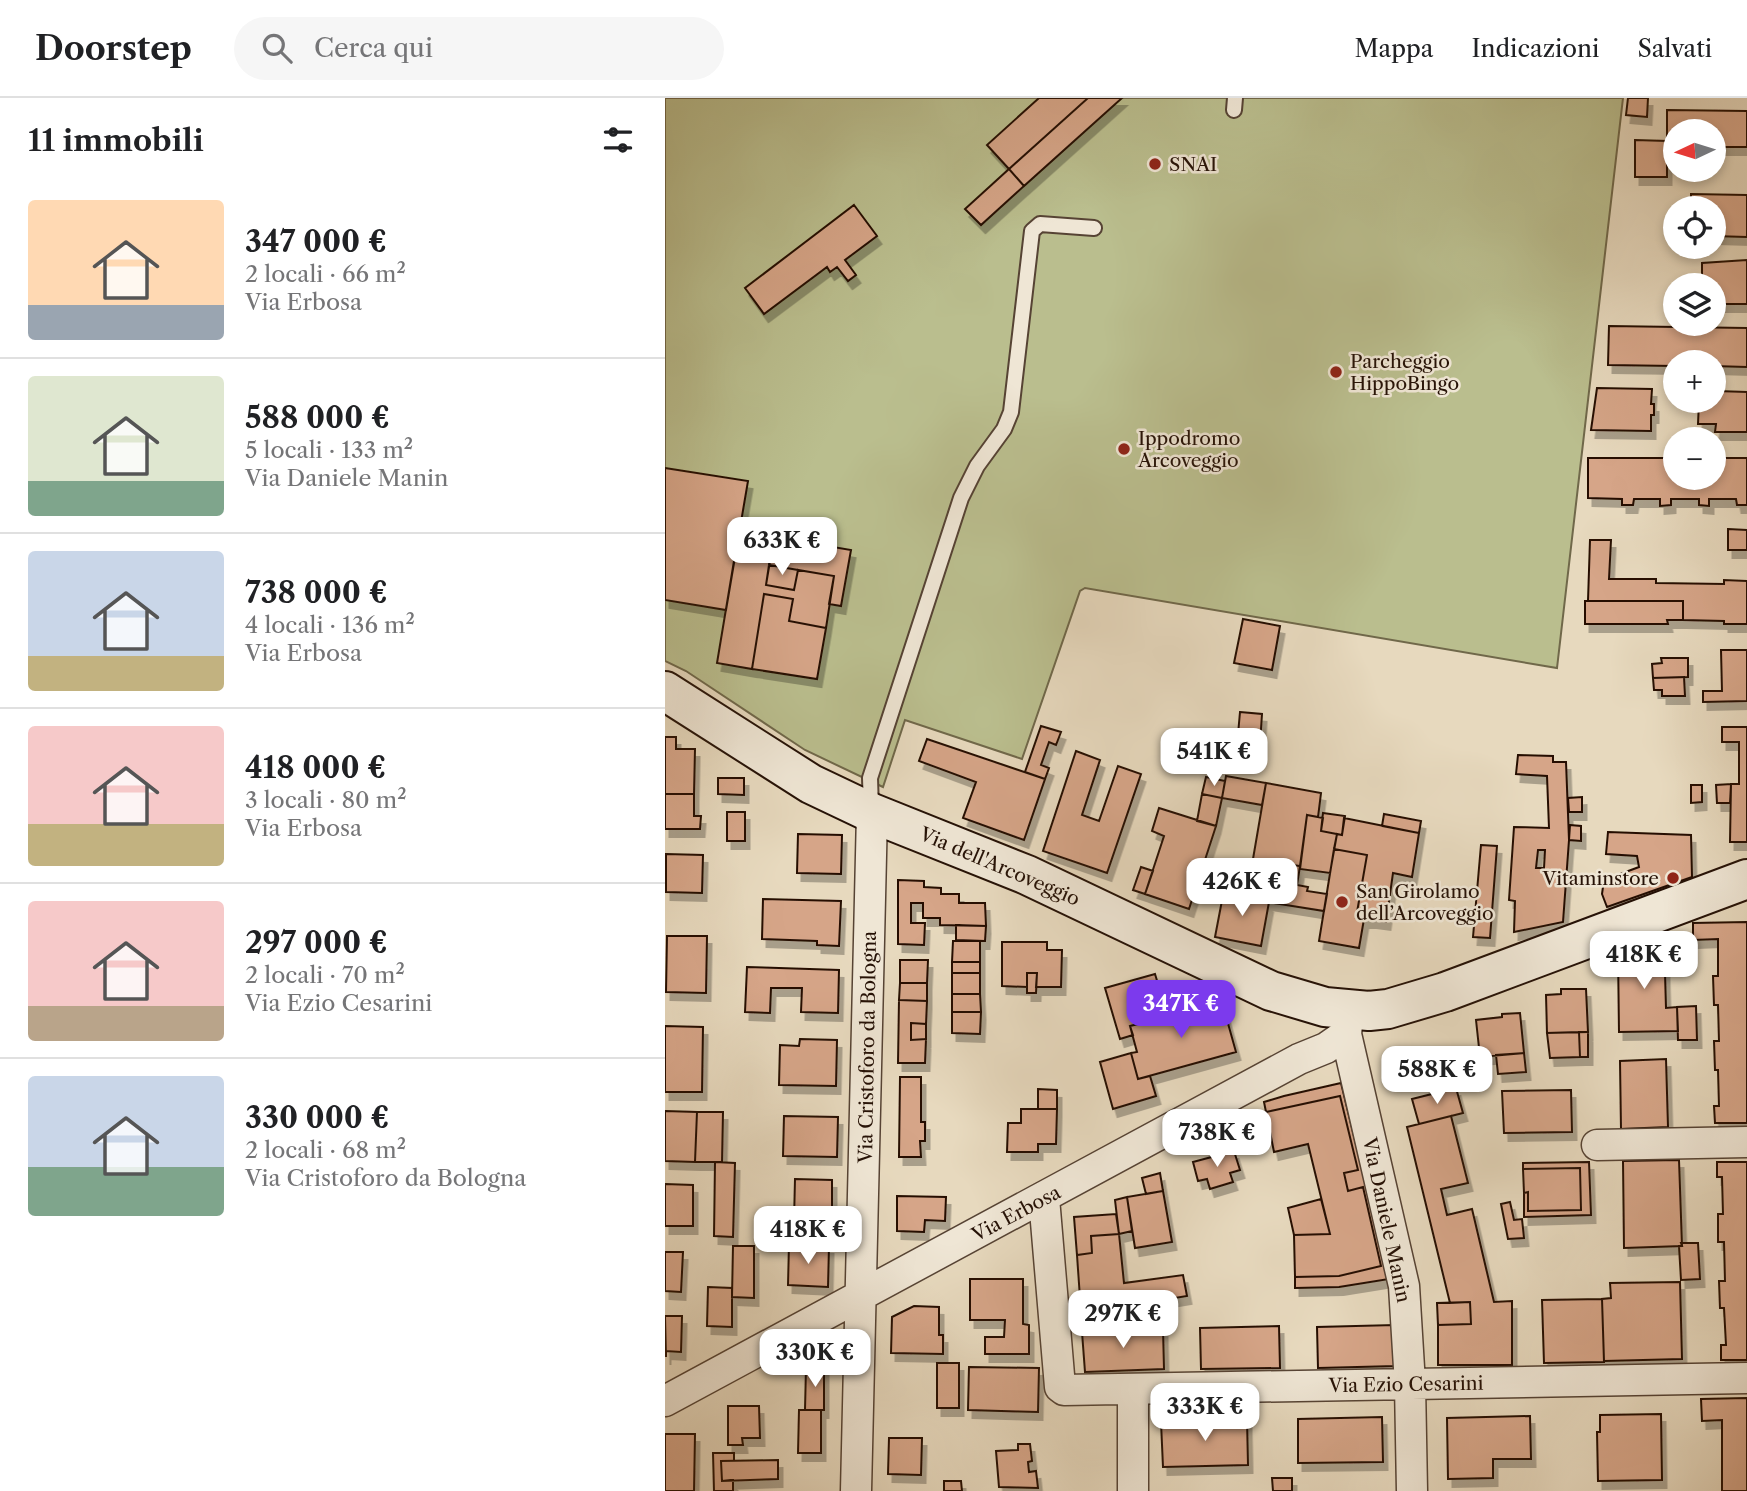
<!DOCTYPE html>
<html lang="it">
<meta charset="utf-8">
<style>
:root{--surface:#fff;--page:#f6f6f6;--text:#202124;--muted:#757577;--line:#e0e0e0;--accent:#7c3aed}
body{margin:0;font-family:"Libre Caslon Text",serif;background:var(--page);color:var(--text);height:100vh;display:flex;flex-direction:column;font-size:26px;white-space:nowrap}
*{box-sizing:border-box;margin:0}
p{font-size:23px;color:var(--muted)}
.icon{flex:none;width:38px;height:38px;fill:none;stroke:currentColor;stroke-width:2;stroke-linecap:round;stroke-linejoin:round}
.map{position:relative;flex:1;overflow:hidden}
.details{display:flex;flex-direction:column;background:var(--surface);width:665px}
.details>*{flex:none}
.needle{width:46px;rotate:266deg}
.controls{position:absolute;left:998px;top:21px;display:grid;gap:14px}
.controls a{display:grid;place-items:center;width:63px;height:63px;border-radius:50%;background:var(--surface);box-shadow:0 4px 10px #0003;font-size:35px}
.price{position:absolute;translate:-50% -60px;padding:0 16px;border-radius:14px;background:#fff;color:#222;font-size:23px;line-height:46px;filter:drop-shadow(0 2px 4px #0008)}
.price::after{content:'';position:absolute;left:50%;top:42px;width:21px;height:16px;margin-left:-10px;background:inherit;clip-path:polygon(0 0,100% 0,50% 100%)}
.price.current{background:var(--accent);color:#fff}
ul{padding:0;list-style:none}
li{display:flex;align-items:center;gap:21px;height:175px;padding:0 28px}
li+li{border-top:2px solid var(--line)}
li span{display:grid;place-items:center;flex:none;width:196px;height:140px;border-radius:7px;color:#555}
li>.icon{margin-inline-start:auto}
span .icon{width:84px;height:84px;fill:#fffc;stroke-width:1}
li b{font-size:30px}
h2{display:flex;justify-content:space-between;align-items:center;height:84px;padding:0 28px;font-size:30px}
header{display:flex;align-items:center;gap:42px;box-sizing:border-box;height:98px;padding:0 35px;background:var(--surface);border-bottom:2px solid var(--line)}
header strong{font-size:33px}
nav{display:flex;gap:38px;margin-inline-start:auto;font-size:24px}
.search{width:490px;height:63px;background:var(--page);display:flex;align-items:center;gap:18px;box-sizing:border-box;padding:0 24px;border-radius:38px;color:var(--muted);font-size:26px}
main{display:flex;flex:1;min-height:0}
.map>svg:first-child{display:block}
.pitch{fill:#babe8e;stroke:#70684a;stroke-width:2}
.building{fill:#d6a588;stroke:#251106;stroke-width:2;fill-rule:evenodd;filter:url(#shadow)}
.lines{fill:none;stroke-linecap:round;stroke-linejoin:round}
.lane-casing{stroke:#564334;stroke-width:18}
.street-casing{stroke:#564334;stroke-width:33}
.secondary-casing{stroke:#251106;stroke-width:42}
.lane{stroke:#efe6d5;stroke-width:14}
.street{stroke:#efe6d5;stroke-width:30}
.secondary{stroke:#efe6d5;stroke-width:38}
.poi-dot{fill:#8f2418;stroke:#efe6d5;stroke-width:2.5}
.labels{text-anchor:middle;stroke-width:5;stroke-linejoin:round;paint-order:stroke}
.poi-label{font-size:19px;fill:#251106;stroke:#efe6d5;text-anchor:start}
.street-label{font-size:19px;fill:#251106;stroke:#efe6d5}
</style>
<header>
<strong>Doorstep</strong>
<div class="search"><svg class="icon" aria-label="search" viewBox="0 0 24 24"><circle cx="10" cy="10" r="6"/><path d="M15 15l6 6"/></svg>Cerca qui</div>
<nav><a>Mappa</a><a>Indicazioni</a><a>Salvati</a></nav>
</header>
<main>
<section class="details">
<h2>11 immobili<svg class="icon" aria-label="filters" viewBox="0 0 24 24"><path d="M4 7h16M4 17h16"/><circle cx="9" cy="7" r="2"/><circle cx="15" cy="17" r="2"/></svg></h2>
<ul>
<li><span style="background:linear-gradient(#ffd9b3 75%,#9aa5b1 0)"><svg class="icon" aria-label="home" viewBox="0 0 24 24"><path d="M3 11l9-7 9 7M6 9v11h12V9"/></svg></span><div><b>347 000 €</b><p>2 locali · 66 m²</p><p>Via Erbosa</p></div></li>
<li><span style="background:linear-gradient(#dfe7d0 75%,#7fa58c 0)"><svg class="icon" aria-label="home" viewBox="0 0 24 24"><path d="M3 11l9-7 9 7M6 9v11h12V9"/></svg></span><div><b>588 000 €</b><p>5 locali · 133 m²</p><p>Via Daniele Manin</p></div></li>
<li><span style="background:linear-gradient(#c9d6e8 75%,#c2b280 0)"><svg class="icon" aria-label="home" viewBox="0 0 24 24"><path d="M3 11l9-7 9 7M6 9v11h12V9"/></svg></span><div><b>738 000 €</b><p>4 locali · 136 m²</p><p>Via Erbosa</p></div></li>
<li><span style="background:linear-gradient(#f6c9c9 70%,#c2b280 0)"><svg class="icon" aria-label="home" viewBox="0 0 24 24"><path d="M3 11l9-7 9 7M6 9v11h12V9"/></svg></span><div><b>418 000 €</b><p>3 locali · 80 m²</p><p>Via Erbosa</p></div></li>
<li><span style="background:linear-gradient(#f6c9c9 75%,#b9a48a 0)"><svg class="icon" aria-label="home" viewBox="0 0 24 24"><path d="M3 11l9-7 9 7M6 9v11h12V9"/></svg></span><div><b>297 000 €</b><p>2 locali · 70 m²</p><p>Via Ezio Cesarini</p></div></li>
<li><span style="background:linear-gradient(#c9d6e8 65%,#7fa58c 0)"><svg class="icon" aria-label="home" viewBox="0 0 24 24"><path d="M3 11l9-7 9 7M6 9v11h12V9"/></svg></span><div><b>330 000 €</b><p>2 locali · 68 m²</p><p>Via Cristoforo da Bologna</p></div></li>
</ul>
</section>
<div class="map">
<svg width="1082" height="1393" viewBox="0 0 1082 1393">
<defs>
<filter id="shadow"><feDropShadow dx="4.5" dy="8" stdDeviation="0" flood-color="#0004"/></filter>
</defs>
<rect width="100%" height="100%" fill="#e7d9be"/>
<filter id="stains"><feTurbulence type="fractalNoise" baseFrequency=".00286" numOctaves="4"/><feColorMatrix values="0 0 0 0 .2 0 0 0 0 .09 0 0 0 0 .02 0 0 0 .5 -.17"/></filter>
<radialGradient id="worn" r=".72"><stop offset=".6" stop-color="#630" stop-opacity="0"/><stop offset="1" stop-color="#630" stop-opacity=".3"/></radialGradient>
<!-- pitch -->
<path class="pitch" d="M0 0H958L892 570 420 490 415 493 357 661 240 622 218 689 140 652 21 573 0 563Z"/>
<!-- building -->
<path class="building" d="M374 0H423L344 71 322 47Z
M423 0H457L359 88 344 71Z
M963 0H983L982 19 961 17Z
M1002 12 1082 13V49H1048V33H1010V49H1002Z
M970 42 1002 43V79H970Z
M344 71 359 88 316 127 300 111Z
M1026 96 1082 97V139L1048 138V110H1026Z
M189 107 212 138 180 162 191 177 183 183 172 169 165 174 162 169 99 216 80 190Z
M1082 162V206H1048V187H1037V165Z
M944 228 1082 230V269L1048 268V264H1010V268L943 267Z
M932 290 987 291 986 306H989V317H986V333L926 332Z
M1052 293 1082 294V334H1050L1051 326H1033L1034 303H1048V300H1051Z
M923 360H1010V380H1048V360H1082V407H1072L1071 401H1044V408L1034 407V401H1006V407L995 408V401H969L968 407H957V401L923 400Z
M0 370 83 383 61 512 0 502Z
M1063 431 1082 432V452H1063Z
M74 433 109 439 101 487 129 492 133 472 169 478 161 530 124 523 128 501 99 496 87 571 52 565Z
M109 439 186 452 176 508 164 506 169 478 104 467Z
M925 442H946L944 481H991V485L1059 486V482L1082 483V526H1059V523L1018 522V503H923Z
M104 467 133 472 129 492 101 487Z
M99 496 128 501 124 523 161 530 152 581 87 571Z
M920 503H1018V522H1002L1003 526H920Z
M578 521 615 528 607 572 569 565Z
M1056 552H1082V603L1038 604V593H1057Z
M996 560H1023V579L988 580 987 566 997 565Z
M1019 579 1020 598H997V592H989L988 580Z
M575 614 597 616 594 661 571 659Z
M376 628 396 634 391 647 384 644 376 667 384 670 380 681 360 674Z
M1057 629H1082V744H1065L1066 686H1074V644H1057Z
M0 639H11V651H30L29 696H0Z
M262 641 380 681 359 742 298 720 311 684 254 663Z
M411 653 435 662 417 717 434 723 453 668 476 676 442 775 378 753Z
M853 657 888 658V664H901L904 742 898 824 849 834 850 803 844 802 849 729 884 730 882 678 851 676ZM873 752H880L879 770H871Z
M561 678 601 685 597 707 557 700Z
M541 679 560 683 557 700 537 696Z
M53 680H79V697L53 696Z
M601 685 656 695 653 719 642 717 635 768 588 761Z
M1066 686 1065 705H1052L1051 687Z
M1026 687H1037V704L1026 705Z
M0 696H29V718H36L35 731H0Z
M537 696 557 700 551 728 532 723Z
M917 699V714H904L903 700Z
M494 710 551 728 524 811 480 796 499 738 487 733Z
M62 714H80V743H62Z
M658 715 680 718 677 737 656 733Z
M719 716 756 723 754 735 717 728Z
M642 717 658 720 656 733 672 736 665 775 635 771Z
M679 720 754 735 747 779 728 775 721 824 691 820 702 757 669 751 672 736 677 737Z
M905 727 916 728V743L904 742Z
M943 734 1026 737 1027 779 942 809 937 796 939 782 974 769 972 758 941 756Z
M133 736 177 737 176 776 132 775Z
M816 747 832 748 825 840 808 839Z
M669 751 702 757 691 820 699 821 694 850 654 843Z
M1 756 38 757 37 795 1 794Z
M597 762 635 768 632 787 643 789 642 793 662 796 659 813 590 802Z
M476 769 488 773 480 796 468 792Z
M233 782 259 783V789L276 790V796H294V805H320L321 828 275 827V820H258V805H246V825H260L259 847 233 846Z
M559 792 586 796 585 801 604 804 596 848 550 839Z
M98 801 176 803 174 848 152 847V843L97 841Z
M1082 824V1025H1050L1049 1008H1054L1053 972H1050L1049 943H1054L1053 907H1049L1048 878H1053V841L1028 842V825Z
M291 827 321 828 320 843 291 842Z
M2 838H42L41 895 1 894Z
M999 840 1001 910 1012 909 1013 933 954 934 953 856Z
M288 843H315V864H287Z
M337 844H382V852H397L396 889H371L372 875H362V889L337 888Z
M235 862H263L262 885H235Z
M287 864H315V875H287Z
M82 869 174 872 173 915 136 914 137 890H106L105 915 80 914Z
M287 875H315V896H287Z
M362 875H372L371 895H362Z
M490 876 503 919 465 928 468 937 455 941 440 890Z
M235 885H262V903L234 902Z
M896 891H921L923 934 882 935 881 897 896 896Z
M287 896H315L316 914H287Z
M234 902 262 903 261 926 246 925V942L261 941 260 965H233Z
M557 904 571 954 473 981 466 955 472 954 465 928Z
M1031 908 1032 942H1013L1012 909Z
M287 914H316L315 936 287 935Z
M855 915 859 955 815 959 811 922 837 919V916Z
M246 925 261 926V941L246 942Z
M0 928 38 929 37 994H0Z
M914 934H923V959H915Z
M914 934 915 959 885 960 882 935Z
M135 941 172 942 171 988 114 987 115 947 134 948Z
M466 955 473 981 485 978 491 998 448 1011 435 964Z
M859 955 861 974 833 976 831 957Z
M1001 961 1003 1029 956 1031 955 963Z
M235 979H256V1024H260V1043H255L256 1059H234Z
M676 985 724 1181 674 1189 630 1190V1179L674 1178 716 1168 698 1089 683 1093 679 1075 693 1072 675 998 601 1014 599 1004 619 998Z
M791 990 798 1015 754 1026 747 1001Z
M373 991 392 992V1011H373Z
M906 992 907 1034 839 1035 837 993Z
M675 998 693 1072 679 1075 683 1093 698 1089 716 1168 674 1178 630 1179 629 1137 665 1136 643 1046 609 1054 601 1014Z
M356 1011H392L391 1046H373V1054H342L343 1025H356Z
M0 1013 32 1014 30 1064 0 1063Z
M32 1014H58L57 1064H30Z
M119 1018 173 1019 172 1059 118 1058Z
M786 1018 803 1085 776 1091 782 1117 807 1111 829 1204 847 1203V1267H773V1227L806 1226 805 1204 785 1205 742 1029Z
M569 1053 575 1072 565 1075 568 1084 545 1091 542 1081 533 1083 528 1064Z
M1014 1062 1017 1148 959 1150 958 1063Z
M50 1064 70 1065 68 1139 49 1138Z
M924 1064 926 1117 859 1119V1095L863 1094V1113L916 1112 915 1070 858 1071V1065Z
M1052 1064H1082V1262H1056V1247H1061L1059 1210H1055L1054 1183H1060L1059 1144H1053V1116H1058L1057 1079H1052Z
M915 1070 916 1112 863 1113V1094L859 1095 858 1071Z
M495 1075 498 1093 481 1096 477 1080Z
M130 1081 167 1082V1124L129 1123Z
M0 1086 28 1087V1128H0Z
M498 1093 507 1144 470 1150 462 1099Z
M232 1098 281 1099 280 1123 260 1122 259 1134 232 1133Z
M462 1099 467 1133 454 1136 450 1102Z
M656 1101 665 1136 629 1137 623 1110Z
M845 1104 849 1122 857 1121 859 1140 843 1141 836 1106Z
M451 1116 454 1136 426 1138 427 1155 412 1157 409 1119Z
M454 1136 459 1185 518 1177 522 1198 461 1208 459 1196 415 1200 412 1157 427 1155 426 1138Z
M1016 1145H1033L1035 1181 1016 1182 1014 1148H1017Z
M124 1146 164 1148 163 1189 123 1187Z
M68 1148H89V1200L67 1199Z
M0 1154H18L16 1194 0 1193Z
M305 1181H358V1226L364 1227V1256H320V1239H339L340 1222H305Z
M1015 1184 1017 1261 939 1263 937 1201 946 1200 945 1185Z
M43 1189 67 1190V1229L42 1228Z
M937 1201 939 1264 879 1265 877 1202Z
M805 1204 806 1226 773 1227 772 1205Z
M249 1208 274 1209V1237H278V1256L226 1255 227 1219Z
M0 1218H17L16 1254 1 1253V1259Z
M730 1227 731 1268 653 1270 652 1229Z
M614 1228 615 1270 536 1271 535 1230Z
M498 1231 499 1271 420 1274 417 1234Z
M272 1265H294V1310H272Z
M304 1269 374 1270 373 1314 303 1312Z
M141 1270H159V1312H140Z
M1082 1300V1393H1057V1322L1037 1323 1036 1301Z
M63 1308H94L95 1340H77L78 1347H63Z
M134 1312H156V1355H133Z
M996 1316 997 1382 933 1383 932 1334H935V1317Z
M865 1318 866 1361H828V1380L783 1381 782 1320Z
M717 1319 718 1364 633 1365V1321Z
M582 1322 583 1367 498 1369 496 1324Z
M0 1336H30L29 1393H0Z
M224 1340H257L256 1377 223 1376Z
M353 1346H365L367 1363 363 1364 364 1374 371 1373 373 1390 334 1389 331 1353 353 1352Z
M48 1355H69V1363H56L57 1383 68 1382V1393H49Z
M113 1362V1381L57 1383 56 1363Z
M607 1380H627V1393H608Z
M279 1383H296L297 1393H279Z"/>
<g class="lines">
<!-- lane casing -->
<g class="lane-casing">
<path id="lane" d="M569 12 570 0
M206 711 205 680 296 400 312 368 339 331 346 314 367 133 375 126 429 130"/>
</g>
<!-- street casing -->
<g class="street-casing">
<path id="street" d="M683 918 681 936 739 1188 745 1286 747 1393
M932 1047 1082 1044
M379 1100 395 1289 399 1292 1082 1280
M0 1303 634 961 661 950 681 936
M191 1393 207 715
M468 1393V1291"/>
</g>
<!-- secondary casing -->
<g class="secondary-casing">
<path id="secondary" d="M0 593 146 686 207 715 362 777 606 893 660 909 704 913 723 911 780 894 1082 781"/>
</g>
<!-- lane -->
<use href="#lane" class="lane"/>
<!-- street -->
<use href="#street" class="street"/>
<!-- secondary -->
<use href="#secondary" class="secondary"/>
</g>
<!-- markers -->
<g class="poi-dot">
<circle cx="490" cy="66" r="7"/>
<circle cx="671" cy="274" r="7"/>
<circle cx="459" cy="351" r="7"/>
<circle cx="1008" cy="780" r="7"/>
<circle cx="677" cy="804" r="7"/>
</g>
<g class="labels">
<!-- poi labels -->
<g class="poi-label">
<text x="504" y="73">SNAI</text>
<text x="685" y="270">Parcheggio<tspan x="685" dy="22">HippoBingo</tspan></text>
<text x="473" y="347">Ippodromo<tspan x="473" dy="22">Arcoveggio</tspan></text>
<text x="994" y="787" text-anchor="end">Vitaminstore</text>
<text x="691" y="800">San Girolamo<tspan x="691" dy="22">dell’Arcoveggio</tspan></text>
</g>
<!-- street labels -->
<g class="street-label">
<text transform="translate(335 768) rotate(23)" y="7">Via dell'Arcoveggio</text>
<text transform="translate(202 949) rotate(-89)" y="7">Via Cristoforo da Bologna</text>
<text transform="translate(351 1115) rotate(-28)" y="7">Via Erbosa</text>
<text transform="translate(722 1122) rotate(78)" y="7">Via Daniele Manin</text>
<text transform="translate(741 1286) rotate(-1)" y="7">Via Ezio Cesarini</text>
</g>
</g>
<rect width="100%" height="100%" filter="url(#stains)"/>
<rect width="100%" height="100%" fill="url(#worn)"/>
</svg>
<div class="controls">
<a><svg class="needle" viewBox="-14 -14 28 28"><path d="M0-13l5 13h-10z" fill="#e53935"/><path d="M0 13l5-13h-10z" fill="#757577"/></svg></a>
<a><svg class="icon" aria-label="locate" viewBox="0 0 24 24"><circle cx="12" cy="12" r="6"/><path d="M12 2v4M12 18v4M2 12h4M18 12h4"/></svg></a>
<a><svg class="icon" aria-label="layers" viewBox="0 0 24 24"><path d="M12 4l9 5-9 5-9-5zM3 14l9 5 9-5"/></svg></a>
<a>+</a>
<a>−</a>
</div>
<b class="price" style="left:117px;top:479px">633K €</b>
<b class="price" style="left:549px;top:690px">541K €</b>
<b class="price" style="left:577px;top:820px">426K €</b>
<b class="price" style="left:979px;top:893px">418K €</b>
<b class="price current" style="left:516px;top:942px">347K €</b>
<b class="price" style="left:772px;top:1008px">588K €</b>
<b class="price" style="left:552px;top:1071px">738K €</b>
<b class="price" style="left:143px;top:1168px">418K €</b>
<b class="price" style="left:458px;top:1252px">297K €</b>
<b class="price" style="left:150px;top:1291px">330K €</b>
<b class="price" style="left:540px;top:1345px">333K €</b>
</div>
</main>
